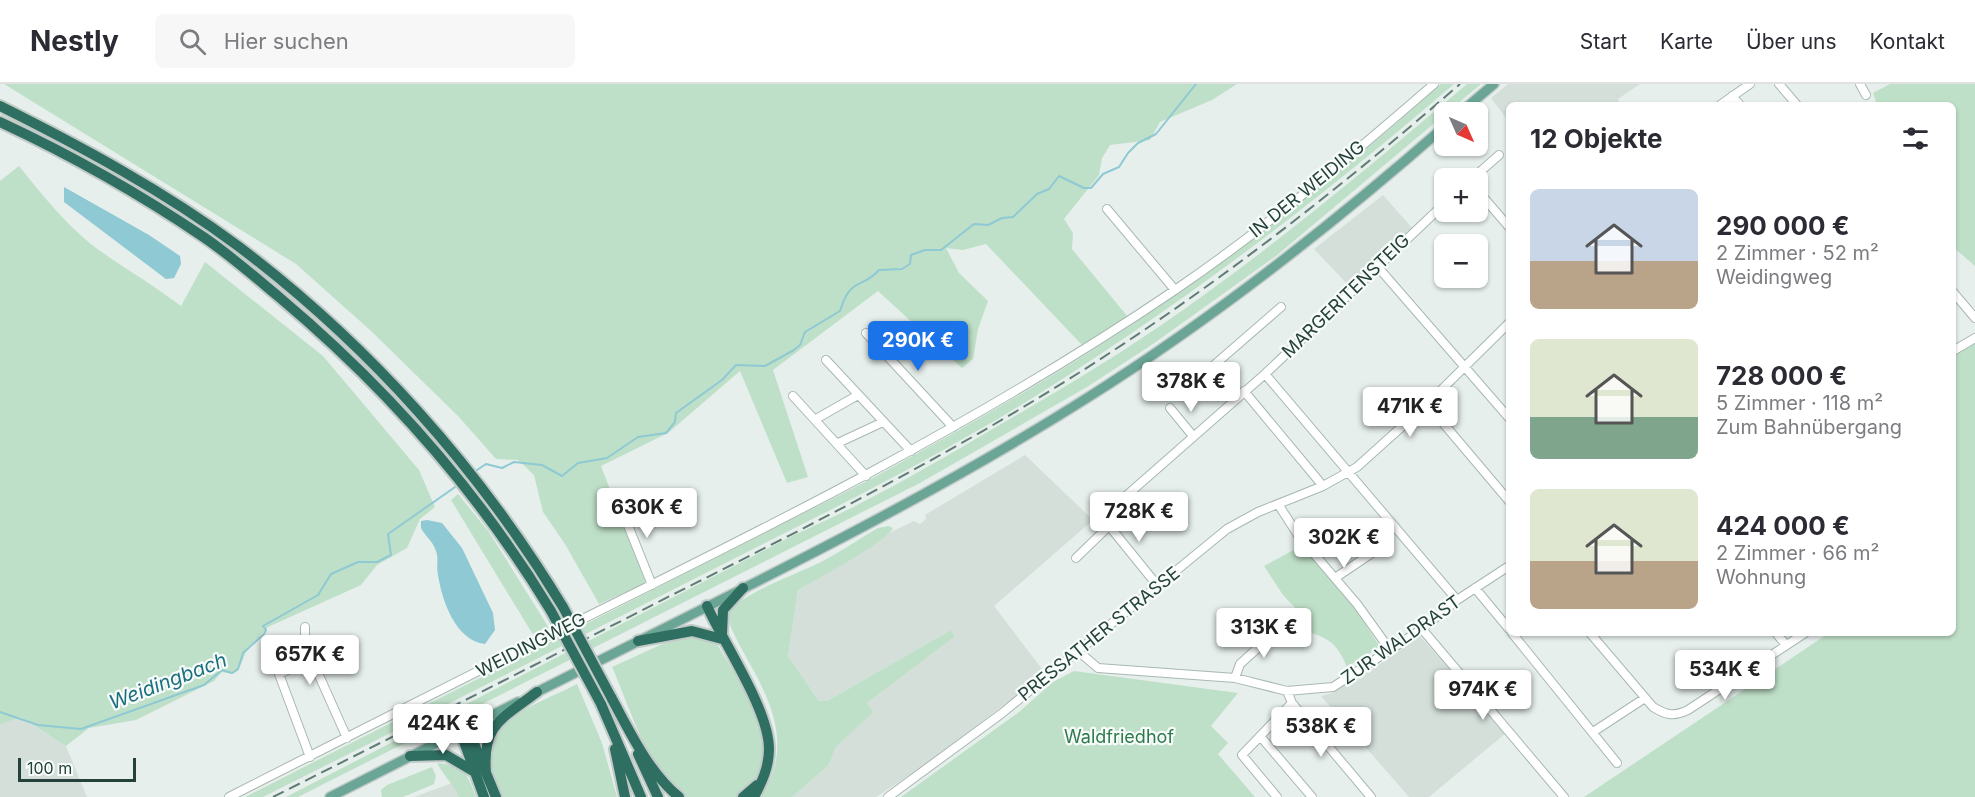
<!DOCTYPE html>
<html lang="de">
<meta charset="utf-8">
<style>
:root{--surface:#fff;--page:#f7f7f7;--text:#2b2b33;--muted:#7c7c81;--line:#e1e1e2;--accent:#1a73e8}
body{margin:0;font-family:Inter,sans-serif;background:var(--page);color:var(--text);height:100vh;display:flex;flex-direction:column;font-size:22px;white-space:nowrap}
*{box-sizing:border-box;margin:0}
p{font-size:20px;color:var(--muted)}
.icon{flex:none;width:33px;height:33px;fill:none;stroke:currentColor;stroke-width:2;stroke-linecap:round;stroke-linejoin:round}
.map{position:relative;flex:1;overflow:hidden}
.drawer{position:absolute;left:1506px;top:18px;width:450px;height:534px;display:flex;flex-direction:column;background:var(--surface);border-radius:9px;box-shadow:0 2px 4px #0004}
.drawer>*{flex:none}
.needle{width:39px;rotate:135deg}
.tools{position:absolute;left:1434px;top:18px;display:grid;gap:12px}
.tools a{display:grid;place-items:center;width:54px;height:54px;border-radius:9px;background:var(--surface);box-shadow:0 2px 4px #0004;font-size:30px}
.scale{position:absolute;left:18px;bottom:15px;width:118px;box-sizing:border-box;padding-left:6px;border:3px solid #24423a;border-top:0;font-size:16px;line-height:21px;white-space:nowrap;color:#24423a;-webkit-text-stroke:4px #f7fbf9;paint-order:stroke}
.price{position:absolute;translate:-50% -51px;padding:0 14px;border-radius:6px;background:#fff;color:#222;font-size:20px;line-height:39px;filter:drop-shadow(0 2px 3px #0008)}
.price::after{content:'';position:absolute;left:50%;top:36px;width:18px;height:14px;margin-left:-9px;background:inherit;clip-path:polygon(0 0,100% 0,50% 100%)}
.price.current{background:var(--accent);color:#fff}
ul{padding:0;list-style:none}
li{display:flex;align-items:center;gap:18px;height:150px;padding:0 24px}
li span{display:grid;place-items:center;flex:none;width:168px;height:120px;border-radius:9px;color:#555}
li>.icon{margin-inline-start:auto}
span .icon{width:72px;height:72px;fill:#fffc;stroke-width:1}
li b{font-size:26px}
h2{display:flex;justify-content:space-between;align-items:center;height:72px;padding:0 24px;font-size:26px}
header{display:flex;align-items:center;gap:36px;box-sizing:border-box;height:84px;padding:0 30px;background:var(--surface);border-bottom:2px solid var(--line)}
header strong{font-size:28px}
nav{display:flex;gap:33px;margin-inline-start:auto;font-size:21px}
.search{width:420px;height:54px;background:var(--page);display:flex;align-items:center;gap:15px;box-sizing:border-box;padding:0 21px;border-radius:9px;color:var(--muted);font-size:22px}
.map>svg:first-child{display:block}
.built{fill:#d4dfda}
.green{fill:#bfe0c8}
.water{fill:#8ec9d4}
.lines{fill:none;stroke-linecap:round;stroke-linejoin:round}
.stream{stroke:#8ec9d4;stroke-width:2}
.minor-casing{stroke:#a8b8b2;stroke-width:10}
.major-casing{stroke:#c2cac8;stroke-width:12}
.highway-casing{stroke:#c2cac8;stroke-width:14}
.minor{stroke:#fff;stroke-width:8}
.major{stroke:#6aa596;stroke-width:9}
.highway{stroke:#2f6f62;stroke-width:10}
.rail{stroke:#5f7d75;stroke-width:2;stroke-dasharray:12 6;stroke-linecap:butt}
.highway-bridge-casing{stroke:#c2cac8;stroke-width:14;stroke-linecap:butt}
.highway-bridge{stroke:#2f6f62;stroke-width:10}
.labels{text-anchor:middle;stroke-width:4.5;stroke-linejoin:round;paint-order:stroke}
.street-label{font-size:18px;fill:#24423a;stroke:#f7fbf9}
.park-label{font-size:18px;fill:#2d7a4b;stroke:#f7fbf9}
.water-label{font-size:20px;font-style:italic;fill:#1c6f80;stroke:#f7fbf9}
</style>
<header>
<strong>Nestly</strong>
<div class="search"><svg class="icon" aria-label="search" viewBox="0 0 24 24"><circle cx="10" cy="10" r="6"/><path d="M15 15l6 6"/></svg>Hier suchen</div>
<nav><a>Start</a><a>Karte</a><a>Über uns</a><a>Kontakt</a></nav>
</header>
<div class="map">
<svg width="1975" height="713" viewBox="0 0 1975 713">
<rect width="100%" height="100%" fill="#e6efeb"/>
<!-- built -->
<path class="built" d="M1508 0H1640L1618 15 1620 21H1509V38L1491 14Z
M1383 111 1413 145 1350 203 1314 165Z
M1025 371 1093 436 994 522 1045 589 928 679 876 713H792L828 682 836 663 872 628 867 619 955 551 951 546 827 617H819L788 572 798 506 891 448 914 437 920 440 926 435 925 431Z
M1420 552 1506 649 1429 713H1409L1321 612 1332 609 1374 584Z
M19 633 66 662 87 713H0V641Z
M452 699 459 713H414Z"/>
<!-- green -->
<path class="green" d="M4 0H1237L1212 16 1160 38 1150 56 1110 61 1102 74 1099 91 1064 135 1073 149 1072 165 1128 233 1082 261 986 160 963 166 946 164 959 189 988 217 978 245 973 275 962 284 878 207 773 286 808 393 787 399 740 287 668 349 601 382 646 499 599 520 565 460 543 428 534 391 518 376 496 375 458 332 370 246 296 180Z
M1441 0H1454C1317 118 1175 226 1021 321 916 385 804 439 694 495 550 568 407 641 263 713H245L871 395C960 346 1049 296 1133 240 1241 168 1344 86 1441 0Z
M1467 0H1481L1276 172 1153 260 1087 303 920 399 298 713H286L794 451C858 423 918 389 979 353 1048 313 1117 273 1183 226 1282 156 1374 79 1467 0Z
M1890 0H1975V182L1953 163V21H1877L1873 9Z
M19 82C44 113 70 146 103 169 129 187 156 203 181 222L205 178 323 272 419 386 435 423 420 435 407 464 377 481 361 501 268 543 246 568 238 587 232 590 222 588 214 597 136 636 89 644 66 662 20 633 0 641V97Z
M1975 258V713H1584L1829 549H1953V271Z
M458 410 489 448 549 544 542 551 532 549 451 416Z
M888 442 893 444C885 459 817 495 798 506L788 572 819 617H827L951 546 955 552 867 619 873 628 836 663 828 682 792 713H761C796 658 768 612 740 562 735 551 726 539 730 527 743 509 799 489 821 478 840 468 859 455 878 444Z
M1301 462 1349 515 1380 563 1347 583C1335 553 1322 552 1293 544L1301 530 1283 511 1264 482Z
M694 552 711 556 717 560C742 602 794 676 736 713H686C649 691 629 621 612 583L669 557Z
M1074 587 1238 609 1211 642 1228 659 1218 670 1255 713H901L1019 628 1053 598Z
M577 600 602 659 617 713H502C498 702 491 689 490 678 485 634 545 617 577 600Z
M437 679C465 682 467 689 476 713H459C453 700 444 692 437 679Z
M432 683 436 692 434 700 403 713H382L381 706 387 701Z"/>
<!-- water -->
<path class="water" d="M64 103 149 151 180 172 181 180 174 194 166 195 64 118Z
M427 436 442 439 462 464 493 529 495 546 485 560C456 557 442 517 438 491 436 483 439 475 436 467 433 457 425 452 421 444V437Z"/>
<g class="lines">
<!-- stream -->
<path class="stream" d="M474 388 486 380 502 384 514 378 542 381 562 392 578 379 607 374 638 353 666 349 675 338 676 329 722 296 736 281 765 282 794 266 800 261 805 248 840 227C851 192 861 206 879 186L902 185 910 180 911 171 925 166H941L974 140 988 141 1002 134 1013 133 1037 110 1049 105 1059 92 1084 104H1091L1103 90 1119 83 1128 69 1138 59 1156 50 1196 0
M0 628 38 641 81 645 204 601 222 586 232 589 238 585 243 569 264 550 266 546 263 542 318 511 331 490 358 478H377L391 471 388 450 458 401"/>
<!-- minor casing -->
<g class="minor-casing">
<path id="minor" d="M1779 0 1797 21
M1860 0 1866 11
M1732 12 1740 21
M1720 21 1750 0
M1473 94 1499 71
M1478 107 1509 143
M1107 125 1175 206
M1377 182 1509 334
M1953 208 1975 234
M866 249 953 343
M1953 267 1975 254
M826 276 911 367
M1265 290 1457 516
M1244 307 1323 402
M793 312 866 392
M1238 312 1213 282 1281 223
M1427 320 1509 417
M1170 324 1193 352
M816 335 858 311
M838 359 883 338
M619 419 652 501
M1278 420 1298 451 1357 520 1390 566
M1076 474 1109 442
M1335 494 1375 467
M1157 501 1102 433 1265 290 1444 120
M1475 504 1509 545
M305 543V557L309 569 347 654
M1422 545 1564 713
M1512 549 1617 679
M1590 549 1653 623C1666 631 1673 633 1688 626L1805 549
M1776 549 1786 561
M1078 567 1098 584 1235 594 1287 607 1333 603 1422 545 1457 516 1509 482
M1722 573 1738 593
M288 586 279 590 310 673
M1235 594 1240 580 1280 544
M1292 619 1371 713
M1593 648 1645 614
M1260 652 1312 713
M229 713C330 662 431 610 532 560 751 452 972 344 1175 206 1266 144 1351 72 1434 0
M888 713 1001 630 1227 445 1258 428 1323 402 1357 383 1427 320 1509 239
M1277 713 1242 671 1292 619 1287 607"/>
</g>
<!-- major casing -->
<g class="major-casing">
<path id="major" d="M1461 28 1494 0
M533 610C719 516 910 426 1087 314 1214 234 1331 142 1444 43
M330 713 518 618"/>
</g>
<!-- highway casing -->
<g class="highway-casing">
<path id="highway" d="M0 22C82 63 164 107 238 162 368 260 479 384 563 523
M0 38C71 71 140 110 205 154 231 172 255 193 279 213 386 303 479 408 551 527
M707 522C724 560 769 626 769 665 769 683 762 698 754 713
M722 551 723 526 743 504
M638 557 692 547 722 555
M611 613C629 646 649 689 679 713
M601 620 641 713
M463 645 470 650 496 713
M463 645V655L484 713
M615 665 625 713
M638 670 658 713
M410 672 446 671 473 687
M486 689C482 640 502 635 537 608
M743 713 757 701"/>
</g>
<!-- minor -->
<use href="#minor" class="minor"/>
<!-- major -->
<use href="#major" class="major"/>
<!-- highway -->
<use href="#highway" class="highway"/>
<!-- rail -->
<path class="rail" d="M273 713C406 646 539 579 672 511 801 446 930 381 1053 305 1199 215 1330 113 1460 0"/>
<!-- highway-bridge casing -->
<g class="highway-bridge-casing">
<path id="highway-bridge" d="M563 523 611 613
M551 527 601 620"/>
</g>
<!-- highway-bridge -->
<use href="#highway-bridge" class="highway-bridge"/>
</g>
<g class="labels">
<!-- street labels -->
<g class="street-label">
<text transform="translate(1307 105) rotate(-39)" y="6">IN DER WEIDING</text>
<text transform="translate(1346 212) rotate(-44)" y="6">MARGERITENSTEIG</text>
<text transform="translate(1099 550) rotate(-39)" y="6">PRESSATHER STRASSE</text>
<text transform="translate(1401 556) rotate(-35)" y="6">ZUR WALDRAST</text>
<text transform="translate(531 561) rotate(-27)" y="6">WEIDINGWEG</text>
</g>
<!-- park labels -->
<g class="park-label">
<text x="1119" y="659">Waldfriedhof</text>
</g>
<!-- water labels -->
<g class="water-label">
<text transform="translate(168 597) rotate(-21)" y="7">Weidingbach</text>
</g>
</g>
</svg>
<div class="tools">
<a><svg class="needle" viewBox="-14 -14 28 28"><path d="M0-13l5 13h-10z" fill="#e53935"/><path d="M0 13l5-13h-10z" fill="#7c7c81"/></svg></a>
<a>+</a>
<a>−</a>
</div>
<div class="scale">100 m</div>
<b class="price current" style="left:918px;top:288px">290K €</b>
<b class="price" style="left:1191px;top:329px">378K €</b>
<b class="price" style="left:1410px;top:354px">471K €</b>
<b class="price" style="left:647px;top:455px">630K €</b>
<b class="price" style="left:1139px;top:459px">728K €</b>
<b class="price" style="left:1344px;top:485px">302K €</b>
<b class="price" style="left:1264px;top:575px">313K €</b>
<b class="price" style="left:310px;top:602px">657K €</b>
<b class="price" style="left:1725px;top:617px">534K €</b>
<b class="price" style="left:1483px;top:637px">974K €</b>
<b class="price" style="left:443px;top:671px">424K €</b>
<b class="price" style="left:1321px;top:674px">538K €</b>
<section class="drawer">
<h2>12 Objekte<svg class="icon" aria-label="filters" viewBox="0 0 24 24"><path d="M4 7h16M4 17h16"/><circle cx="9" cy="7" r="2"/><circle cx="15" cy="17" r="2"/></svg></h2>
<ul>
<li><span style="background:linear-gradient(#c9d6e8 60%,#b9a48a 0)"><svg class="icon" aria-label="home" viewBox="0 0 24 24"><path d="M3 11l9-7 9 7M6 9v11h12V9"/></svg></span><div><b>290 000 €</b><p>2 Zimmer · 52 m²</p><p>Weidingweg</p></div></li>
<li><span style="background:linear-gradient(#dfe7d0 65%,#7fa58c 0)"><svg class="icon" aria-label="home" viewBox="0 0 24 24"><path d="M3 11l9-7 9 7M6 9v11h12V9"/></svg></span><div><b>728 000 €</b><p>5 Zimmer · 118 m²</p><p>Zum Bahnübergang</p></div></li>
<li><span style="background:linear-gradient(#dfe7d0 60%,#b9a48a 0)"><svg class="icon" aria-label="home" viewBox="0 0 24 24"><path d="M3 11l9-7 9 7M6 9v11h12V9"/></svg></span><div><b>424 000 €</b><p>2 Zimmer · 66 m²</p><p>Wohnung</p></div></li>
</ul>
</section>
</div>
